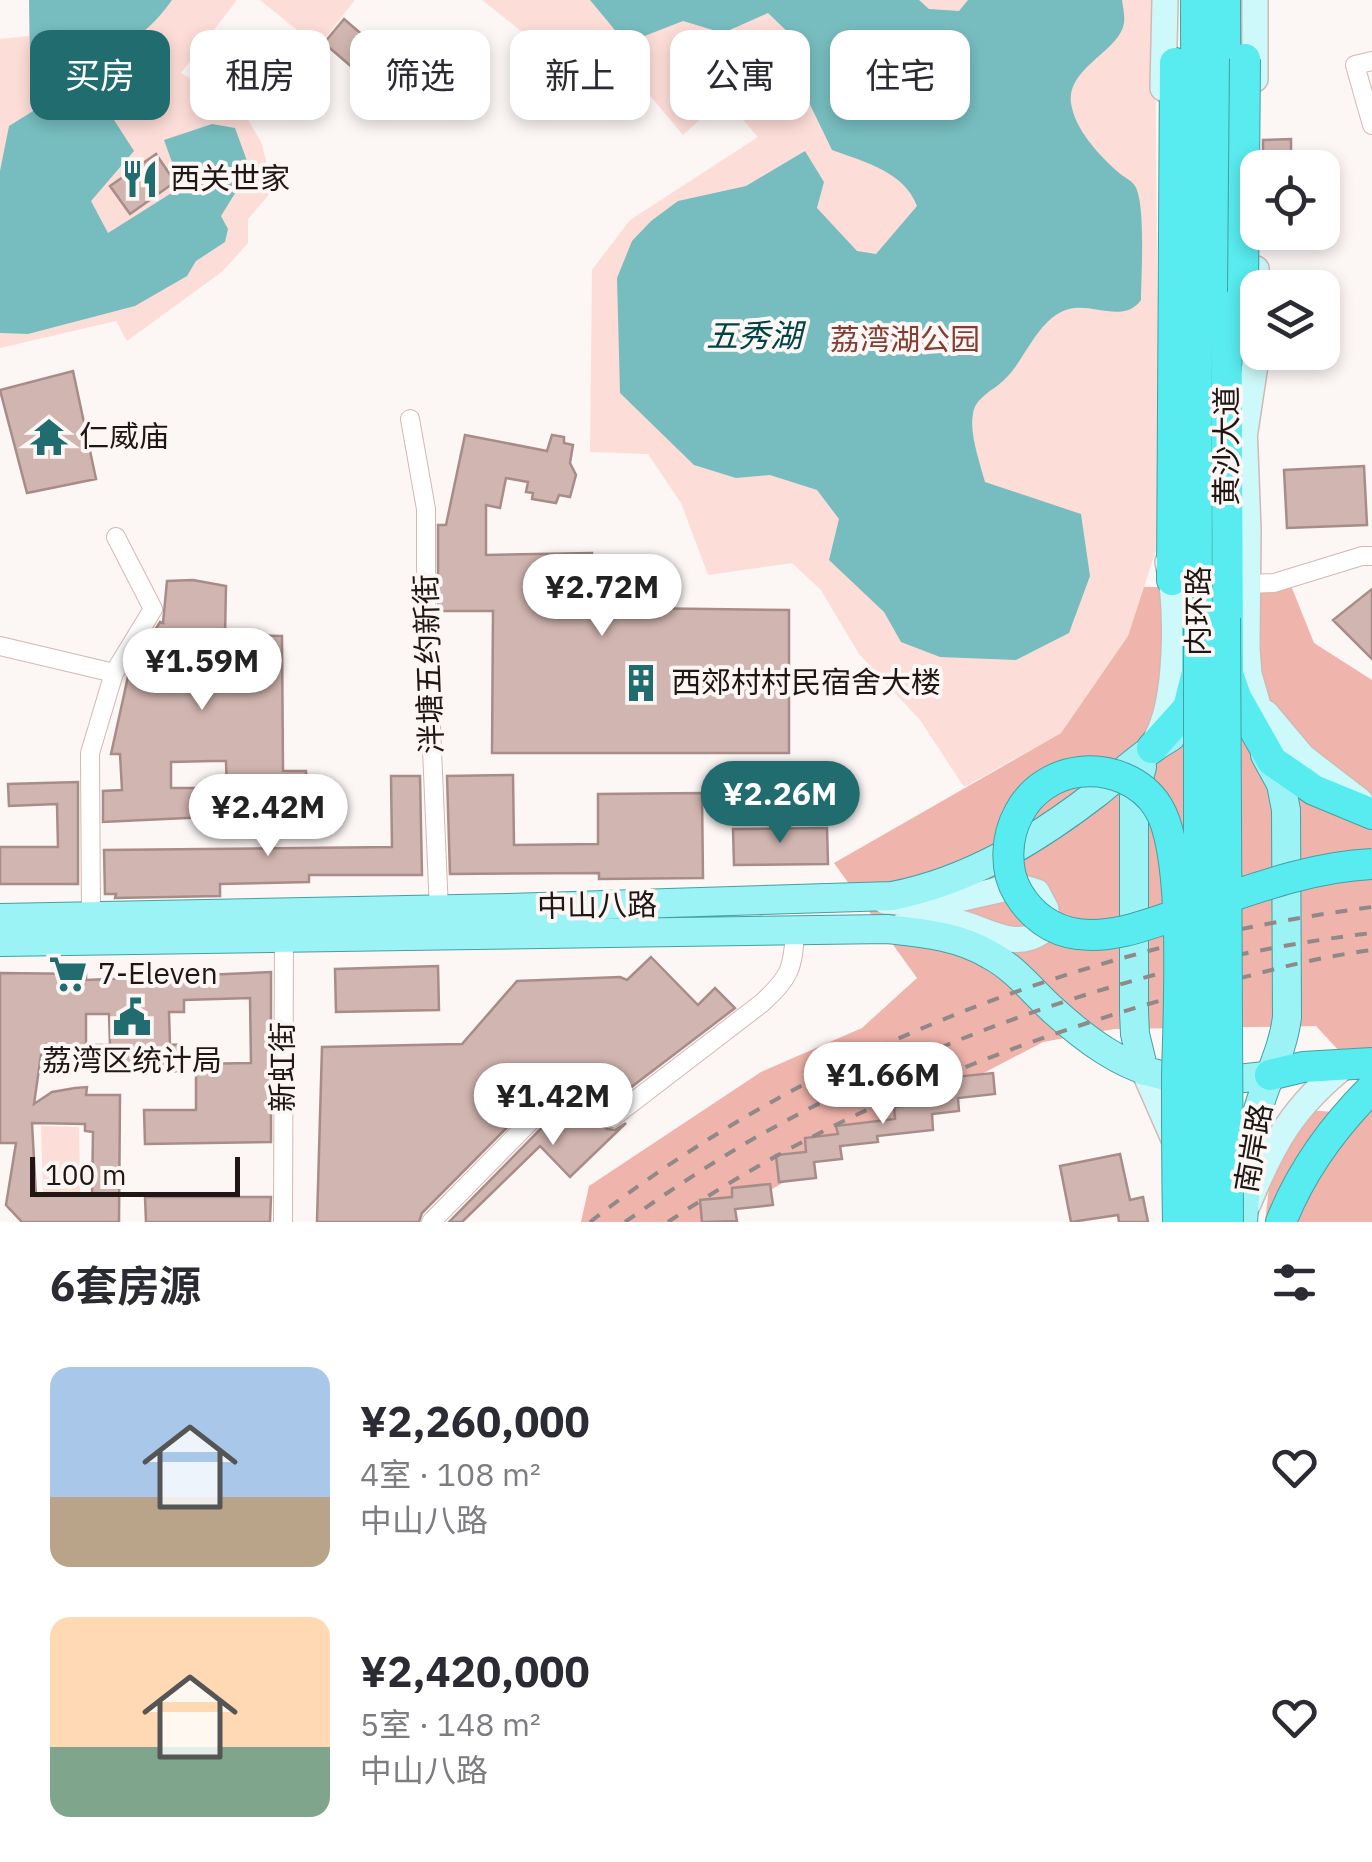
<!DOCTYPE html>
<html lang="zh">
<meta charset="utf-8">
<style>
:root{--surface:#fff;--page:#f7f7f7;--text:#2b2b33;--muted:#7c7c81;--accent:#206c6f}
body{margin:0;font-family:"IBM Plex Sans","Noto Sans SC",sans-serif;background:var(--page);color:var(--text);height:100vh;display:flex;flex-direction:column;font-size:38px;white-space:nowrap}
*{box-sizing:border-box;margin:0}
p{font-size:32px;color:var(--muted)}
.icon{flex:none;width:55px;height:55px;fill:none;stroke:currentColor;stroke-width:2;stroke-linecap:round;stroke-linejoin:round}
.map{position:relative;height:1222px;overflow:hidden}
.panel{display:flex;flex-direction:column;background:var(--surface);flex:1}
.panel>*{flex:none}
.hud{position:absolute;left:30px;top:30px;width:1312px;height:90px;display:flex;gap:20px}
.tools{position:absolute;left:1240px;top:150px;display:grid;gap:20px}
.tools a{display:grid;place-items:center;width:100px;height:100px;border-radius:20px;background:var(--surface);box-shadow:0 5px 15px #0003;font-size:50px}
.scale{position:absolute;left:30px;bottom:25px;width:210px;box-sizing:border-box;padding-left:10px;border:5px solid #201614;border-top:0;font-size:28px;line-height:35px;white-space:nowrap;color:#201614;-webkit-text-stroke:8px #fcf6f5;paint-order:stroke}
.price{position:absolute;translate:-50% -85px;padding:0 22px;border-radius:35px;background:#fff;color:#222;font-size:32px;line-height:65px;filter:drop-shadow(0 2px 5px #0008)}
.price::after{content:'';position:absolute;left:50%;top:60px;width:30px;height:22px;margin-left:-15px;background:inherit;clip-path:polygon(0 0,100% 0,50% 100%)}
.price.active{background:var(--accent);color:#fff}
ul{padding:0;list-style:none}
li{display:flex;align-items:center;gap:30px;height:250px;padding:0 50px}
li span{display:grid;place-items:center;flex:none;width:280px;height:200px;border-radius:20px;color:#555}
li>.icon{margin-inline-start:auto}
span .icon{width:120px;height:120px;fill:#fffc;stroke-width:1}
li b{font-size:42px}
h2{display:flex;justify-content:space-between;align-items:center;height:120px;padding:0 50px;font-size:42px}
.tag{padding:0 35px;border-radius:20px;background:var(--surface);box-shadow:0 5px 15px #0003;font-size:35px;line-height:90px}
.tag.active{background:var(--accent);color:#fff}
.map>svg:first-child{display:block}
.green{fill:#fdddd7}
.forest{fill:#efb4ab}
.water{fill:#77bdbf}
.building{fill:#d1b5b0;stroke:#a78c88;stroke-width:2.5;fill-rule:evenodd}
.lines{fill:none;stroke-linecap:round;stroke-linejoin:round}
.street-casing{stroke:#d3b8b3;stroke-width:20}
.secondary-casing{stroke:#d3b8b3;stroke-width:28}
.primary-casing{stroke:#44a0a2;stroke-width:30}
.highway-casing{stroke:#44a0a2;stroke-width:32}
.street{stroke:#fff;stroke-width:18}
.secondary{stroke:#cdf9fa;stroke-width:25}
.primary{stroke:#9bf3f5;stroke-width:28}
.highway{stroke:#58ebef;stroke-width:30}
.rail{stroke:#918988;stroke-width:4;stroke-dasharray:12 12;stroke-linecap:butt}
.highway-bridge-casing{stroke:#44a0a2;stroke-width:32;stroke-linecap:butt}
.highway-bridge{stroke:#58ebef;stroke-width:30}
.labels{text-anchor:middle;stroke-width:8;stroke-linejoin:round;paint-order:stroke}
.poi-label{font-size:30px;fill:#201614;stroke:#fcf6f5;text-anchor:start}
.park-label{font-size:30px;fill:#843c33;stroke:#fcf6f5}
.street-label{font-size:30px;fill:#201614;stroke:#fcf6f5}
.water-label{font-size:32px;font-style:italic;fill:#004446;stroke:#fcf6f5}
</style>
<div class="map">
<svg width="1372" height="1222" viewBox="0 0 1372 1222">
<rect width="100%" height="100%" fill="#fcf6f5"/>
<!-- green -->
<path class="green" d="M29 0H237L181 73 243 111 262 144 273 190 248 219V243L223 271 127 341 116 321 0 348V39L29 36Z
M260 0H355L318 47Z
M482 0H1155L1159 541 1128 636 1061 733 964 787 920 720 859 654 821 590 792 563 708 575 681 503 648 454 590 452 592 270 630 220 758 137 724 98 683 135 643 87 630 93 566 31H521Z
M41 1126 79 1127 80 1195H43Z"/>
<!-- forest -->
<path class="forest" d="M1144 587 1292 588 1314 643 1372 680V1222H1265L1269 1188 1307 1110 1334 1112 1367 1081 1316 1026 1114 1029 1043 1042 850 1143 716 1222H581L589 1186 761 1072 862 1028 917 978 834 863 1061 733 1128 636Z"/>
<!-- water -->
<path class="water" d="M29 0H172C136 52 91 63 30 55Z
M590 0H919L929 9 959 11 968 0H1122C1123 7 1125 16 1124 23 1120 51 1066 68 1071 103 1075 130 1099 155 1118 172 1123 177 1132 180 1135 186 1146 203 1141 277 1141 300 1124 324 1093 303 1069 309 1037 318 1026 360 1003 381 992 391 975 398 973 414 969 433 980 463 985 482L1081 514 1090 576 1069 633 1016 660 940 657 901 642 884 612 829 560 839 519 817 490 770 475 736 478 694 465 620 393 617 278 632 241 651 221 678 201 746 186 805 151 824 182 817 208 857 251 876 254 917 206C904 172 865 162 832 150L800 84 793 37 768 13 723 33 683 21 642 37 619 35Z
M105 106 134 151 91 201 108 233 181 187 164 140 212 124 235 128 250 169 221 216 228 229 225 242 196 261 187 276 135 306 28 334 0 333V171L9 126 38 108Z"/>
<!-- building -->
<path class="building" d="M344 19 402 69 382 93 324 43Z
M1291 139V168H1263V140Z
M156 154 175 182 130 214 110 186Z
M73 371 96 479 27 493 0 390Z
M465 435 547 451 552 435 564 437V443L573 445 570 463 576 475 570 497 559 495 556 503 532 499 533 493 526 492 528 482 506 478 500 508 486 505V555L592 553V612H635V608L789 610V753H492L493 611H438V525H446Z
M1364 466 1367 525 1287 528 1284 470Z
M193 580 226 586 225 635 282 636 283 771H306L307 820H280V795L227 796 226 761H212L171 762V788H206L207 817 103 822V791L122 790 120 754H111L129 672 160 622 163 623 167 581Z
M1372 589V659L1333 620Z
M513 775 514 845 598 844V794L702 793 703 878 599 879V873L450 874 447 776Z
M391 776H420L422 875H309V882L220 884V896L115 898 116 894H105L104 850 392 847Z
M78 782V884H0V847H58L57 804 9 806 8 784Z
M827 828 828 864 734 865 733 829Z
M651 957 698 1005 715 988 735 1008 613 1101 582 1068 577 1065 566 1068 422 1213 419 1222H317L322 1047 462 1044 517 981 620 977 627 980Z
M438 966 439 1010 336 1012 335 969Z
M271 972V1142L145 1144 144 1110H196V1064L251 1063 250 998 184 1000V1012H169L170 1045 183 1044 184 1071 97 1073 96 1045H110L109 1014H86V1054L41 1055 34 1104 52 1092 75 1088 87 1087 86 1095H120L119 1222H22L6 1205 16 1143H0V973L86 974V980ZM32 1123 85 1124V1131L93 1132 92 1195 36 1196Z
M993 1073 995 1094 958 1098 959 1111 932 1114 933 1130 877 1136 878 1142 840 1146 842 1159 814 1162 816 1178 779 1182 776 1155 806 1152 805 1138 838 1134 836 1126 895 1119 894 1107 924 1104 922 1090 955 1086 954 1077Z
M574 1095 607 1129 615 1130 626 1123 570 1177 540 1146 462 1222H449Z
M1120 1154 1130 1200 1143 1197 1148 1222H1119L1118 1215 1071 1222 1060 1166Z
M770 1184 773 1205 735 1209 737 1221 702 1222 700 1200 732 1197V1188Z
M145 1197H271L270 1222H146Z"/>
<g class="lines">
<!-- street casing -->
<g class="street-casing">
<path id="street" d="M1372 61 1355 65 1372 125
M410 419 426 509V612L439 910
M1247 584 1274 583 1362 556H1372
M0 646 114 673
M91 916 90 753 114 673 153 609 116 537
M283 1222 284 928
M431 1222 574 1077 612 1118 762 1003C790 977 793 969 795 931"/>
</g>
<!-- secondary casing -->
<g class="secondary-casing">
<path id="secondary" d="M1255 79V0
M1163 88 1165 0
M1244 425 1248 529 1247 649 1249 674 1267 737
M1244 438 1255 365 1256 269
M1266 713 1303 757 1360 801
M1156 739C1178 700 1178 606 1168 562
M885 901 936 904 1017 886 1037 892 1046 909 1041 932C1012 953 981 924 950 921 934 920 917 922 902 926
M1144 1071 1176 1144
M1248 1204C1273 1143 1294 1105 1347 1064"/>
</g>
<!-- primary casing -->
<g class="primary-casing">
<path id="primary" d="M1142 767 1134 797V1012L1135 1034 1144 1071
M0 918 508 908 892 896C969 881 1036 840 1097 793 1122 773 1144 752 1171 737
M0 942 887 929C923 933 958 936 990 955 1015 968 1033 992 1053 1010 1127 1077 1173 1089 1270 1075
M1243 1222C1246 1186 1247 1149 1257 1113 1266 1080 1283 1051 1287 1017L1286 810 1281 784 1265 755"/>
</g>
<!-- highway casing -->
<g class="highway-casing">
<path id="highway" d="M1225 0 1228 674 1236 697 1272 761 1314 790 1372 814
M1172 580 1175 63
M1152 748 1188 708 1197 673 1196 0
M1270 1075 1303 1067 1372 1063
M1281 1222C1301 1171 1333 1127 1372 1088"/>
</g>
<!-- street -->
<use href="#street" class="street"/>
<!-- secondary -->
<use href="#secondary" class="secondary"/>
<!-- primary -->
<use href="#primary" class="primary"/>
<!-- highway -->
<use href="#highway" class="highway"/>
<!-- rail -->
<path class="rail" d="M590 1222C815 1047 1091 944 1372 907
M625 1222C675 1187 726 1153 780 1124 961 1026 1167 957 1372 933
M668 1222C826 1116 1003 1044 1187 993 1248 976 1309 958 1372 950"/>
<!-- highway-bridge casing -->
<g class="highway-bridge-casing">
<path id="highway-bridge" d="M1243 292 1245 59
M1225 618 1228 1222
M1199 622V1222
M1178 1222C1177 1174 1177 1126 1177 1078 1178 1017 1188 854 1158 807 1142 781 1109 768 1079 772 1054 775 1031 790 1019 813 1006 836 1004 870 1018 893 1031 915 1052 931 1078 934 1113 939 1149 924 1182 913 1243 893 1306 867 1372 864"/>
</g>
<!-- highway-bridge -->
<use href="#highway-bridge" class="highway-bridge"/>
</g>
<!-- icons -->
<defs>
<g id="restaurant-bare" transform="scale(3)"><path d="M-5-6h1v4h1v-4h1v4h1v-4h1v5L-1.5 .5V6h-2V.5L-5-1ZM5-6V6H3V1.5H1.5Q1.5-4 5-6Z" fill="#206c6f" stroke="#fcf6f5" stroke-width="2.5" paint-order="stroke"/></g>
<g id="temple-bare" transform="scale(3)"><path d="M0-6L5-2H3V0L6.5 2.5H4V6H1.5V3h-3V6H-4V2.5H-6.5L-3 0V-2H-5Z" fill="#206c6f" stroke="#fcf6f5" stroke-width="2.5" paint-order="stroke"/></g>
<g id="building-bare" transform="scale(3)"><path d="M-4-6H4V6H1V3H-1V6H-4ZM-2.5-4.3h1.7v1.8h-1.7ZM.8-4.3h1.7v1.8H.8ZM-2.5-1h1.7V.8h-1.7ZM.8-1h1.7V.8H.8Z" fill="#206c6f" stroke="#fcf6f5" stroke-width="2.5" paint-order="stroke"/></g>
<g id="supermarket-bare" transform="scale(3)"><path d="M-6-5.5h2.5l.6 2H6L4.5 2H-2.5L-4.4-4H-6ZM-1.5 3.2a1.3 1.3 0 1 0 .1 0ZM3 3.2a1.3 1.3 0 1 0 .1 0Z" fill="#206c6f" stroke="#fcf6f5" stroke-width="2.5" paint-order="stroke"/></g>
<g id="civic-bare" transform="scale(3)"><path d="M-.6-6.5H3V-4.5H.6V-3L4-1V1h2V6H-6V1h2V-1L-.6-3ZM-1.2 2.5V6h2.4V2.5Z" fill="#206c6f" stroke="#fcf6f5" stroke-width="2.5" paint-order="stroke"/></g>
</defs>
<g fill-rule="evenodd">
<use href="#restaurant-bare" x="140" y="179"/>
<use href="#temple-bare" x="49" y="437"/>
<use href="#building-bare" x="641" y="683"/>
<use href="#supermarket-bare" x="68" y="974"/>
<use href="#civic-bare" x="132" y="1017"/>
</g>
<g class="labels">
<!-- poi labels -->
<g class="poi-label">
<text x="170" y="189">西关世家</text>
<text x="79" y="447">仁威庙</text>
<text x="671" y="693">西郊村村民宿舍大楼</text>
<text x="98" y="984">7-Eleven</text>
<text x="132" y="1071" text-anchor="middle">荔湾区统计局</text>
</g>
<!-- park labels -->
<g class="park-label">
<text x="905" y="350">荔湾湖公园</text>
</g>
<!-- street labels -->
<g class="street-label">
<text transform="translate(1227 446) rotate(-90)" y="10">黄沙大道</text>
<text transform="translate(1199 611) rotate(-90)" y="10">内环路</text>
<text transform="translate(429 664) rotate(-92)" y="10">泮塘五约新街</text>
<text transform="translate(597 906) rotate(-1)" y="10">中山八路</text>
<text transform="translate(283 1067) rotate(-90)" y="10">新虹街</text>
<text transform="translate(1254 1148) rotate(-80)" y="10">南岸路</text>
</g>
<!-- water labels -->
<g class="water-label">
<text x="754" y="347">五秀湖</text>
</g>
</g>
</svg>
<div class="tools">
<a><svg class="icon" aria-label="locate" viewBox="0 0 24 24"><circle cx="12" cy="12" r="6"/><path d="M12 2v4M12 18v4M2 12h4M18 12h4"/></svg></a>
<a><svg class="icon" aria-label="layers" viewBox="0 0 24 24"><path d="M12 4l9 5-9 5-9-5zM3 14l9 5 9-5"/></svg></a>
</div>
<div class="scale">100 m</div>
<b class="price" style="left:602px;top:639px">¥2.72M</b>
<b class="price" style="left:202px;top:713px">¥1.59M</b>
<b class="price active" style="left:780px;top:846px">¥2.26M</b>
<b class="price" style="left:268px;top:859px">¥2.42M</b>
<b class="price" style="left:883px;top:1127px">¥1.66M</b>
<b class="price" style="left:553px;top:1148px">¥1.42M</b>
<div class="hud">
<a class="tag active">买房</a>
<a class="tag">租房</a>
<a class="tag">筛选</a>
<a class="tag">新上</a>
<a class="tag">公寓</a>
<a class="tag">住宅</a>
</div>
</div>
<section class="panel">
<h2>6套房源<svg class="icon" aria-label="filters" viewBox="0 0 24 24"><path d="M4 7h16M4 17h16"/><circle cx="9" cy="7" r="2"/><circle cx="15" cy="17" r="2"/></svg></h2>
<ul>
<li><span style="background:linear-gradient(#a9c7e8 65%,#b9a48a 0)"><svg class="icon" aria-label="home" viewBox="0 0 24 24"><path d="M3 11l9-7 9 7M6 9v11h12V9"/></svg></span><div><b>¥2,260,000</b><p>4室 · 108 m²</p><p>中山八路</p></div><svg class="icon" aria-label="heart" viewBox="0 0 24 24"><path d="M12 20l-8-8c-3-5 5-10 8-4 3-6 11-1 8 4z"/></svg></li>
<li><span style="background:linear-gradient(#ffd9b3 65%,#7fa58c 0)"><svg class="icon" aria-label="home" viewBox="0 0 24 24"><path d="M3 11l9-7 9 7M6 9v11h12V9"/></svg></span><div><b>¥2,420,000</b><p>5室 · 148 m²</p><p>中山八路</p></div><svg class="icon" aria-label="heart" viewBox="0 0 24 24"><path d="M12 20l-8-8c-3-5 5-10 8-4 3-6 11-1 8 4z"/></svg></li>
</ul>
</section>
